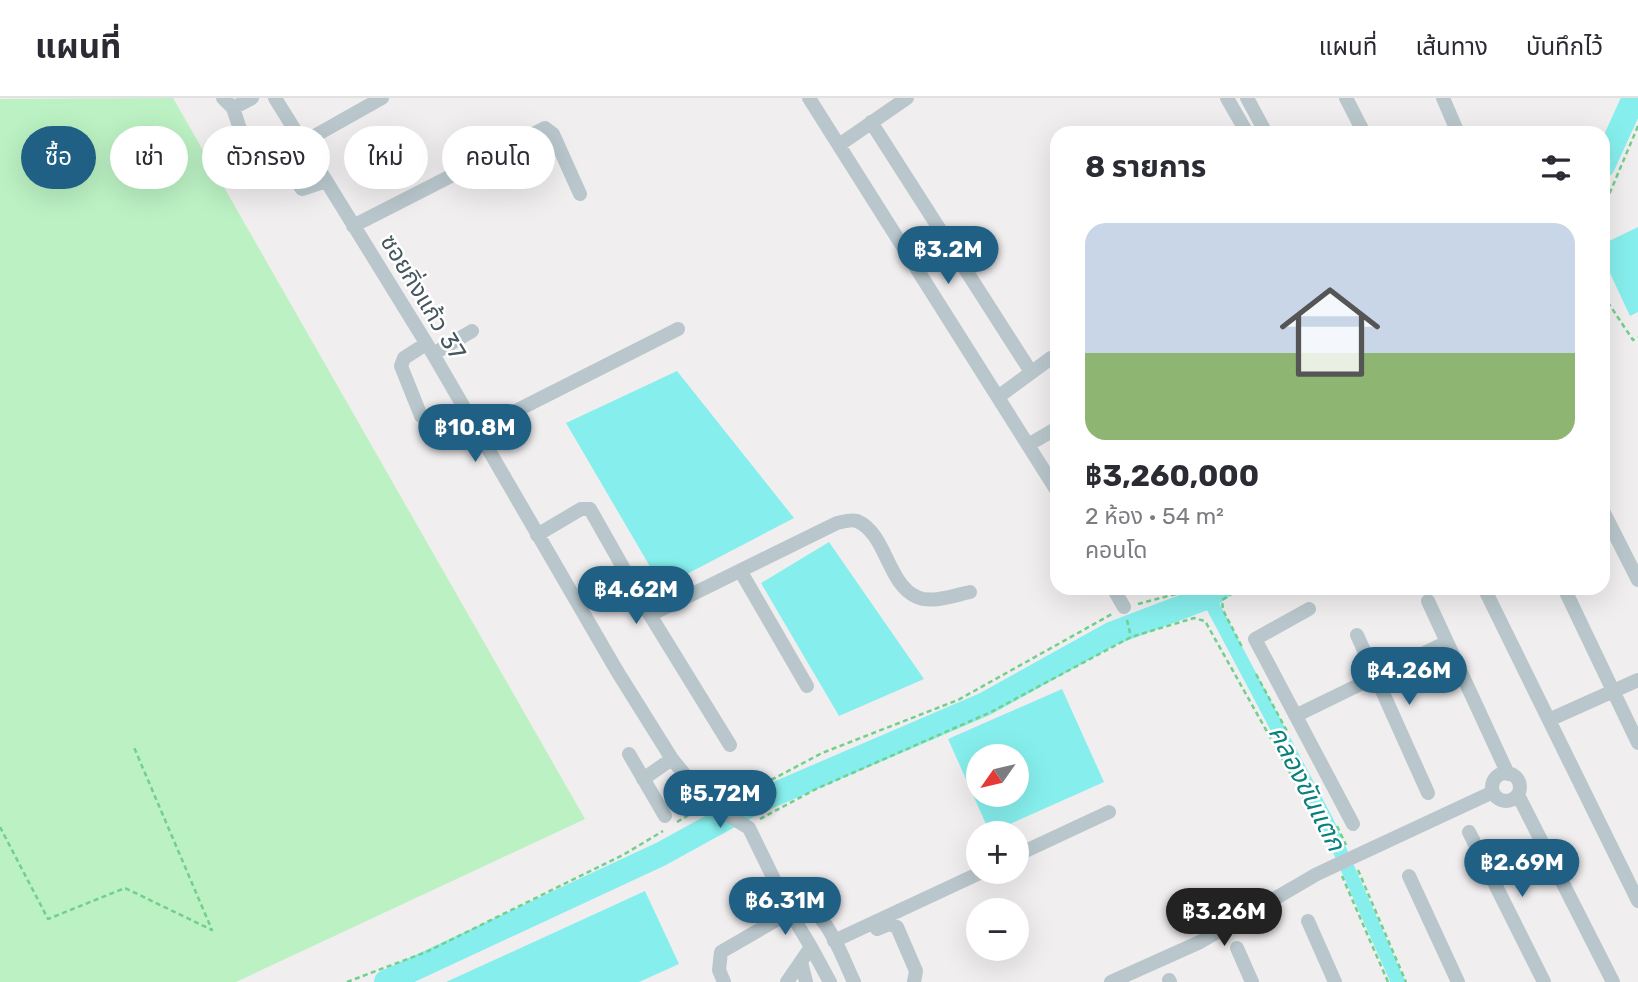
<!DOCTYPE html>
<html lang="th">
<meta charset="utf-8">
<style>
:root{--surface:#fff;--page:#f2f2f3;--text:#2b2b33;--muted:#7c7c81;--line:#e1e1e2;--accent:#1f6084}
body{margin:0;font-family:Rubik,"Noto Sans Thai",sans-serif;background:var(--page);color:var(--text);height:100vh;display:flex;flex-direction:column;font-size:26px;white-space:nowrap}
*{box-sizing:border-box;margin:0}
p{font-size:23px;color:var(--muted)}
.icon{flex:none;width:38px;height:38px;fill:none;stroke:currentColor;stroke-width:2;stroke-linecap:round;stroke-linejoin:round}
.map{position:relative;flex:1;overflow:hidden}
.side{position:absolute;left:1050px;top:28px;width:560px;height:469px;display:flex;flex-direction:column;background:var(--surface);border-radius:21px;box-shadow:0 7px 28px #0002}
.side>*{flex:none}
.top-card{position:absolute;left:21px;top:28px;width:665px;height:63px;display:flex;gap:14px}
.needle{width:46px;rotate:236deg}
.fabs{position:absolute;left:966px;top:646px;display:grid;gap:14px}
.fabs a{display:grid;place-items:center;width:63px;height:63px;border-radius:50%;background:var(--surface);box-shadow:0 7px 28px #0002;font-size:35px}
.price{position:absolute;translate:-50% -60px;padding:0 16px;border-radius:24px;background:var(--accent);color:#fff;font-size:23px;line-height:46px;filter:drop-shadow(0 2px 4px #0008)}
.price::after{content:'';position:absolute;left:50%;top:42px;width:21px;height:16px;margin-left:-10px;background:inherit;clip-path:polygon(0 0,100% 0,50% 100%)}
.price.selected{background:#222;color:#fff}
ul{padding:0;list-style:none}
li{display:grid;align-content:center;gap:14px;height:371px;padding:0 35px}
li+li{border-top:2px solid var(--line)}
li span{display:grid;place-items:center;height:217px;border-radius:21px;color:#555}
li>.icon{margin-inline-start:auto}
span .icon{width:126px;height:126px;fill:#fffc;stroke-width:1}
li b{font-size:30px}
h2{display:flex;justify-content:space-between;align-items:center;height:84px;padding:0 35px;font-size:30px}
.pill{padding:0 24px;border-radius:32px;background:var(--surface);box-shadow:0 7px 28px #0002;font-size:24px;line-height:63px}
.pill.selected{background:var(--accent);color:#fff}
header{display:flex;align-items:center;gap:42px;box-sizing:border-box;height:98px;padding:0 35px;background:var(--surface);border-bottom:2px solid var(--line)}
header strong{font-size:33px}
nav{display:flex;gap:38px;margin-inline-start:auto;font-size:24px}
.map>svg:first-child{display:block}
.green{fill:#bbf1c3}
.water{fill:#86efed;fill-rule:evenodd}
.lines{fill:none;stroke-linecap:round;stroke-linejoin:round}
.canal{stroke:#86efed;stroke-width:14}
.river{stroke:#86efed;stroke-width:24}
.path{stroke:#71d08c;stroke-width:2.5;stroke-dasharray:5 3.5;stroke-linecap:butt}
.minor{stroke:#b9c7cc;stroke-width:14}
.labels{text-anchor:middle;stroke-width:5;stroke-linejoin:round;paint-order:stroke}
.street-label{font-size:24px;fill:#46575d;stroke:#fff}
.water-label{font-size:26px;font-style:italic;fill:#09807e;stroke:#fff}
</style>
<header>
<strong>แผนที่</strong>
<nav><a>แผนที่</a><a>เส้นทาง</a><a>บันทึกไว้</a></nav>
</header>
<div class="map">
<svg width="1638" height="884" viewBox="0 0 1638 884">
<rect width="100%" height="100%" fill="#f1eeef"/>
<!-- green -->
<path class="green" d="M173 0 585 721 236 884H0V1Z"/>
<!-- water -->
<path class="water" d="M1638 129V214L1630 218 1603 160V146Z
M677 273 794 420 662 489 566 325Z
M829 444 924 581 839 618 761 485Z
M1062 591 1104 684 990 735 948 641ZM978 658H1017V696H978Z
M645 793 679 866 639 884H446Z"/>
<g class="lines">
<!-- canal -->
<path class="canal" d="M1208 499 1328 726 1398 884"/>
<!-- river -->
<path class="river" d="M1603 68 1634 0
M386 884 661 756 752 706 985 606 1111 536 1208 499 1221 490"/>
<!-- path -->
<path class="path" d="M1603 111 1638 28
M1603 197 1633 242 1638 239
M1241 490 1222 502 1223 512 1242 549
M1138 506 1198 490
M1127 522 1131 539
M1256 576 1288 635
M723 699 775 680 822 655 958 602 1112 516
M760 721 816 691 991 614 1131 539 1194 520 1205 523 1321 730 1332 756
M677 724 695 713
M1337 728 1346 747
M0 729 48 821 125 790 212 832 133 647
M1358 772 1406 884
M1342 778 1388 884
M347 884 426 854 623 757 663 733"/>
<!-- minor -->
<path class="minor" d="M223 0 233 10 252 0
M275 0 433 256 617 573 672 661 708 705 749 730 790 814 721 854 719 872 724 884
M809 0 1057 393
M1227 0 1247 35
M1247 0 1266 35
M1346 0 1364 35
M1443 0 1458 35
M233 10 241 34
M871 24 1031 274
M302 45 382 0
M839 47 907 0
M272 59 281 62 302 91 326 83
M353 128 545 30 553 36 580 96
M433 256 472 233
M998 299 1051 260
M421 318 401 268 404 260 426 246
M476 333 678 231
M1028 347 1057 330
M1603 413 1638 482
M537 437 581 411H590L650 517 730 647
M741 474 807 588
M1113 490 1124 509
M1484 490 1638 803
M1564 490 1638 645
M1428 503 1508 676
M1309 511 1255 541 1353 726
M650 517 837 425C842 424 851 421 857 423 887 436 887 486 917 499 932 506 955 497 970 494
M1357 537 1428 695
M1297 617 1447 544
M1551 621 1638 582
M629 656 665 718
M1492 689a14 14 0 1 1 28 0a14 14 0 1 1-28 0Z
M643 681 672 661
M1518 697 1613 884
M1469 734 1544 884
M1017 757 1109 714
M1409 778 1458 884
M785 798C827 809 837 848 854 884
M1308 823 1335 884
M877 831 889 826 897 829 916 873 914 884
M834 843 982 774
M811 849 830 884
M1237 850 1252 884
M801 864 806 884
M1169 882 1170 884
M787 884 811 849 790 814
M1111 884 1200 844 1317 776 1493 694"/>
</g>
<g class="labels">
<!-- street labels -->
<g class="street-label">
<text transform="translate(423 199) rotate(59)" y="8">ซอยกิ่งแก้ว 37</text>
</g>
<!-- water labels -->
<g class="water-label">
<text transform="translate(1307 690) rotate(63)" y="9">คลองขันแตก</text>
</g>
</g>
</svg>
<div class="fabs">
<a><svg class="needle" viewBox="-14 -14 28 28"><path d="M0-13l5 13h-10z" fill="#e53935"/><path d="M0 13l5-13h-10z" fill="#7c7c81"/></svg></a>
<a>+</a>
<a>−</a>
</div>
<b class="price" style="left:948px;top:188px">฿3.2M</b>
<b class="price" style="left:475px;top:366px">฿10.8M</b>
<b class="price" style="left:636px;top:528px">฿4.62M</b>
<b class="price" style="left:1409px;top:609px">฿4.26M</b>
<b class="price" style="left:720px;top:732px">฿5.72M</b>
<b class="price" style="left:1522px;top:801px">฿2.69M</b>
<b class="price" style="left:785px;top:839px">฿6.31M</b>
<b class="price selected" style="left:1224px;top:850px">฿3.26M</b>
<div class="top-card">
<a class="pill selected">ซื้อ</a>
<a class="pill">เช่า</a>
<a class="pill">ตัวกรอง</a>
<a class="pill">ใหม่</a>
<a class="pill">คอนโด</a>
</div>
<section class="side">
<h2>8 รายการ<svg class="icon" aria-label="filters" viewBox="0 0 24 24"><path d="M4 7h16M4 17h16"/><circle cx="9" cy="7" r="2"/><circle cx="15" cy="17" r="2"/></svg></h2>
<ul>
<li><span style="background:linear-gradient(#c9d6e8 60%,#8fb573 0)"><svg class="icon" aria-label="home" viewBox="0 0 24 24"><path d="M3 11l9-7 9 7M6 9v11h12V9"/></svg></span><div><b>฿3,260,000</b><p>2 ห้อง · 54 m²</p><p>คอนโด</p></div></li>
</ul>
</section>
</div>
